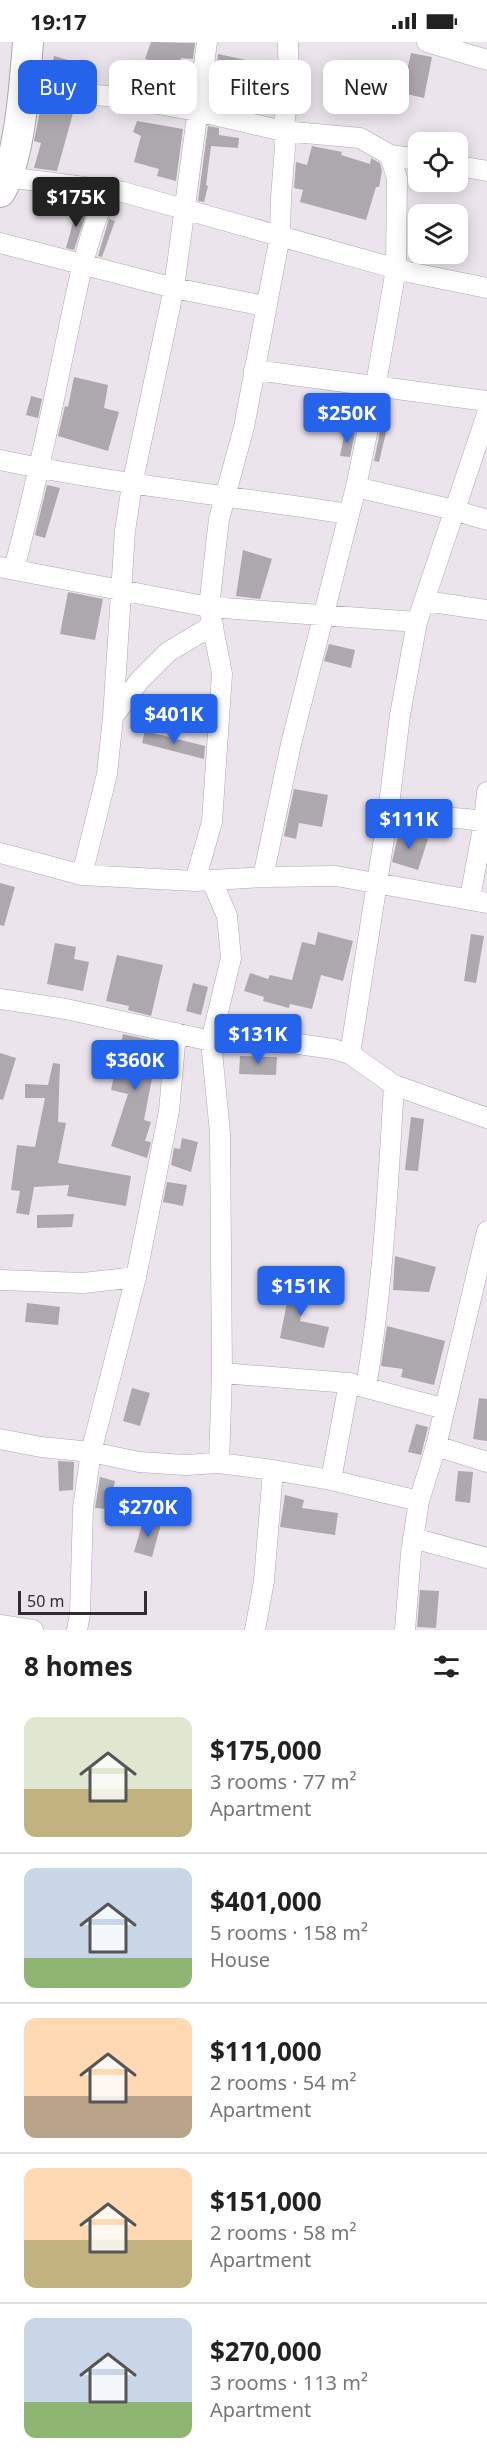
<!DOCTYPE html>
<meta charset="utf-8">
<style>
:root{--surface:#fff;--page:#f2f2f2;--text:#222;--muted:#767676;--line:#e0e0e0;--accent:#2563eb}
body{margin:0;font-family:"Noto Sans",sans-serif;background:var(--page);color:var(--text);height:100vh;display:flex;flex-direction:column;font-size:22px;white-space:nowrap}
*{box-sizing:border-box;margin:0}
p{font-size:20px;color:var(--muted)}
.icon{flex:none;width:33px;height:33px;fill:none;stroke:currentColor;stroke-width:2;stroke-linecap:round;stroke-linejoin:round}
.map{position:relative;height:1588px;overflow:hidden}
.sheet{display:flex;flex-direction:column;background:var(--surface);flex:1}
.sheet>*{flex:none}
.banner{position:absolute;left:18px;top:18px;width:452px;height:54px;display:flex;gap:12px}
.fabs{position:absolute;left:408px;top:90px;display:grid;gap:12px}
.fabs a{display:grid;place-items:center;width:60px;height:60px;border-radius:12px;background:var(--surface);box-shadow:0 3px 15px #0003;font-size:30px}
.scale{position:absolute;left:18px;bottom:15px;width:129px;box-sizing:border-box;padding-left:6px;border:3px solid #2f2d30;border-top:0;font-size:16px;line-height:21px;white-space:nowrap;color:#2f2d30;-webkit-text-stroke:4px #ebe4ec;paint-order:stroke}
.price{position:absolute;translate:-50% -51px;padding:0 14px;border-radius:6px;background:var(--accent);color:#fff;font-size:20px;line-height:39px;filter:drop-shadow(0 2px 3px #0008)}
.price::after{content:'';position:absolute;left:50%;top:36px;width:18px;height:14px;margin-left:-9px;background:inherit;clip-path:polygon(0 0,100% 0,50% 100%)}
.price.current{background:#222;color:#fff}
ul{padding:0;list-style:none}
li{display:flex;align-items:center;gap:18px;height:150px;padding:0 24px}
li+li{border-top:2px solid var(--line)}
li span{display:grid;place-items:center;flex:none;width:168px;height:120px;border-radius:12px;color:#555}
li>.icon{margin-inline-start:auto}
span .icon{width:72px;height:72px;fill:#fffc;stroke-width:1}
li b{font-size:26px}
h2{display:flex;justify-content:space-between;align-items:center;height:72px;padding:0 24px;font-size:26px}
.tag{padding:0 21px;border-radius:12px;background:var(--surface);box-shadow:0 3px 15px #0003;font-size:21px;line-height:54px}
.tag.current{background:var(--accent);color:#fff}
.status{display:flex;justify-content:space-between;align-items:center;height:42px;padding:0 30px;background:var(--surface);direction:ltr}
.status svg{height:16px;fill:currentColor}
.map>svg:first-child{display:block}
.building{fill:#ada7ae}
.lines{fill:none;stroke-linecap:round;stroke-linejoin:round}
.minor-casing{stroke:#aea8af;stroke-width:21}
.primary-casing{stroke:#aea8af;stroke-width:32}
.minor{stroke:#fff;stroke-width:20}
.primary{stroke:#fff;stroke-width:30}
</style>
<div class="status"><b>19:17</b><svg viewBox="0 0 49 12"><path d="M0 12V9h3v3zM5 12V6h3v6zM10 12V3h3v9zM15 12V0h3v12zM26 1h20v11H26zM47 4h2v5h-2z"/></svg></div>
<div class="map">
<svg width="487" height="1588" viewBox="0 0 487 1588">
<rect width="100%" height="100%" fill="#ebe4ec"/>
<!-- building -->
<path class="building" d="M151 0 195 1 193 17 181 16 176 37 163 34 166 24 145 17Z
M411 11 432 15 424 56 402 51Z
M218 12 246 18 239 48 215 43Z
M54 14 68 18 64 37 49 36Z
M42 59 75 64 57 129 34 126 41 101 34 99Z
M137 79 183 87 176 139 157 134 159 127 134 120 141 94 133 90Z
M208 84 219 86V93L239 96 238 106 211 104 206 143 208 144 204 160 198 159Z
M312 104 342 110 341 113 370 122 371 116 380 121 382 129 379 145H376L366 178 300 160 303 148 294 146 296 120 307 123Z
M77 166 87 169 74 208 66 206Z
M109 177 115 179 102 215 98 214Z
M74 335 108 343 104 366 119 370 108 409 58 394 65 364 68 365Z
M31 354 42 357 38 376 26 373Z
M381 384 387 386 379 420 374 419Z
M345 389 355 391 350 415 340 414Z
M47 443 60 446 45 496 35 493Z
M243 508 272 517 260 557 236 554Z
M68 550 103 557 95 598 60 592Z
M329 602 355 608 351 626 324 619Z
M145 689 205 704 204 717 142 701Z
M294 747 328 753 322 785 299 781 296 797 284 794Z
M399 789 428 797 418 828 392 820Z
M0 841 15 845 4 884 0 883Z
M318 890 353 899 343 939 321 933 312 967 290 962 289 966 263 959 264 955 244 949 250 931 268 937 270 933 292 938 302 900 315 903Z
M471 892 484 894 476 941 464 939Z
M55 901 76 905 74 917 89 920 83 949 47 942Z
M117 913 163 923 151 974 128 968 129 964 106 959Z
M193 941 208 945 201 973 186 969Z
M123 992 163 1001 157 1037 152 1036 144 1078 151 1080 145 1099 151 1100 147 1116 111 1104 128 1052 111 1048Z
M0 1011 16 1016 3 1058 0 1057Z
M240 1014 277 1015 276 1033 239 1032Z
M53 1021 60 1022 58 1080 66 1081 58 1121 131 1134 126 1164 67 1154 69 1143 34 1145 29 1173 16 1171 20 1149 11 1148 17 1103 35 1105 45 1056H25V1042L48 1043Z
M411 1075 424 1077 418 1129 405 1128Z
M182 1096 198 1100 191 1130 171 1123 174 1106 180 1107Z
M167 1140 187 1143 183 1164 163 1160Z
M74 1172 72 1185 37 1186V1173Z
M395 1214 436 1225 429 1250 393 1248Z
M293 1230 309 1234 300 1279 329 1285 324 1306 280 1296Z
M27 1261 60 1265 58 1283 25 1280Z
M387 1284 445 1299 434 1343 401 1335 403 1327 381 1324Z
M132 1346 150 1351 140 1384 123 1379Z
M479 1356 487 1357V1399L473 1397Z
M416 1382 428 1385 421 1413 408 1410Z
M58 1419 74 1420 73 1448 59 1449Z
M458 1429 473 1430 470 1461 455 1459Z
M100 1435 115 1439 109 1467 95 1466Z
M285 1453 304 1458 302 1466 338 1471 335 1493 280 1485Z
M144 1476 161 1482 152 1515 134 1510Z
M420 1548 439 1549 436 1586 417 1585Z"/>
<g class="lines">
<!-- minor casing -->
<g class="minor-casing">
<path id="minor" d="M427 0 487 18
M25 45 124 56 197 69 283 89 360 96 390 113 418 117
M458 124 487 129
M7 135 123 150 408 230 487 246
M0 201 174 246 265 264
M254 328 487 359
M0 418C115 442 232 454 349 472
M356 445 454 468 487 478
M0 525 209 565 417 580
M14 527C32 459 47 392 61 323 74 264 83 203 108 148
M425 559 487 568
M113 675 139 639 168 610 213 583
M388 771 400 673 417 580 487 372
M0 811 82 833 195 839 263 835 336 834 487 861
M82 833 107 732 113 675 125 489 132 443 174 246 207 0
M263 835 291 702 356 445 369 382 396 227 397 136 390 113
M195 839 212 780 222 632 209 565 219 477 244 385 280 193 281 155 285 105 283 89 289 48 288 0
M212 839 227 874 231 916 211 999 220 1091 222 1331 219 1421
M470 856 484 780 487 750
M0 957 66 967 211 999 292 1001 333 1007 350 1012 394 1043 487 1076
M350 1012 388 771 467 777 487 780
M0 1238 83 1241 136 1235
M222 1331 349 1341 445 1367
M366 1345C383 1245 388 1145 394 1043
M0 1397 41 1405 91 1410 139 1420 185 1423 219 1421 273 1428 331 1438 419 1459
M436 1404 487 1420
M331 1438 349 1341
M413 1496 487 1516
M0 1583 33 1588
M77 1588 80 1572 83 1466 91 1410 136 1235 150 1165 169 1069 176 991
M255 1588 264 1539 273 1428
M405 1588 411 1511 419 1459 436 1404 487 1189"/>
</g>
<!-- primary casing -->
<g class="primary-casing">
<path id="primary" d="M0 150C20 118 25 39 28 0"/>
</g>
<!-- minor -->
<use href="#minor" class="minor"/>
<!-- primary -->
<use href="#primary" class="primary"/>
</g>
</svg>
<div class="fabs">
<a><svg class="icon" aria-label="locate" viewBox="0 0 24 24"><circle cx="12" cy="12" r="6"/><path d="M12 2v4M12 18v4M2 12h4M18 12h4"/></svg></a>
<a><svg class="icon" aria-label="layers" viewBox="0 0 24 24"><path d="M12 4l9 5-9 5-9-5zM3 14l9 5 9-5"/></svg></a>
</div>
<div class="scale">50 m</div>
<b class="price current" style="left:76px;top:186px">$175K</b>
<b class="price" style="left:347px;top:402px">$250K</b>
<b class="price" style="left:174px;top:703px">$401K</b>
<b class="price" style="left:409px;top:808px">$111K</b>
<b class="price" style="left:258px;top:1023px">$131K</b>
<b class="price" style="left:135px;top:1049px">$360K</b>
<b class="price" style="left:301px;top:1275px">$151K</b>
<b class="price" style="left:148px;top:1496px">$270K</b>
<div class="banner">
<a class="tag current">Buy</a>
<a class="tag">Rent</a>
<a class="tag">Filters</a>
<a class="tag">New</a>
</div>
</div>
<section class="sheet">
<h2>8 homes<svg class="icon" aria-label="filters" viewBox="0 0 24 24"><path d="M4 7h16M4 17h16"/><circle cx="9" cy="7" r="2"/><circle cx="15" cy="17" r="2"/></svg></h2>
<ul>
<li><span style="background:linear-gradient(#dfe7d0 60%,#c2b280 0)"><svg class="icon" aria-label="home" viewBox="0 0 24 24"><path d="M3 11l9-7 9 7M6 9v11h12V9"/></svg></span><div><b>$175,000</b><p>3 rooms · 77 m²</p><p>Apartment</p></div></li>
<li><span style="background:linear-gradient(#c9d6e8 75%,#8fb573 0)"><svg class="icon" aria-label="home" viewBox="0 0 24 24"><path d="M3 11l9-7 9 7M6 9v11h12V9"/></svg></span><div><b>$401,000</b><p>5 rooms · 158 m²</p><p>House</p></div></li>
<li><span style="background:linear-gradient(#ffd9b3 65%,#b9a48a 0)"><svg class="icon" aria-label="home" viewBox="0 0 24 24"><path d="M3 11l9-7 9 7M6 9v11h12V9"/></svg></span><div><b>$111,000</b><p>2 rooms · 54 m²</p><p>Apartment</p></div></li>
<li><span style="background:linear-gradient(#ffd9b3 60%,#c2b280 0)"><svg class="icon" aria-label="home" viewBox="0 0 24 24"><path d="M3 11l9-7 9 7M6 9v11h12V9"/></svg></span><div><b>$151,000</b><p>2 rooms · 58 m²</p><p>Apartment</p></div></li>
<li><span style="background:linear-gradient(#c9d6e8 70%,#8fb573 0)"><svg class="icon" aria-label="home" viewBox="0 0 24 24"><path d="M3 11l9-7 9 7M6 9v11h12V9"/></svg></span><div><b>$270,000</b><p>3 rooms · 113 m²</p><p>Apartment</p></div></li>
</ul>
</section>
